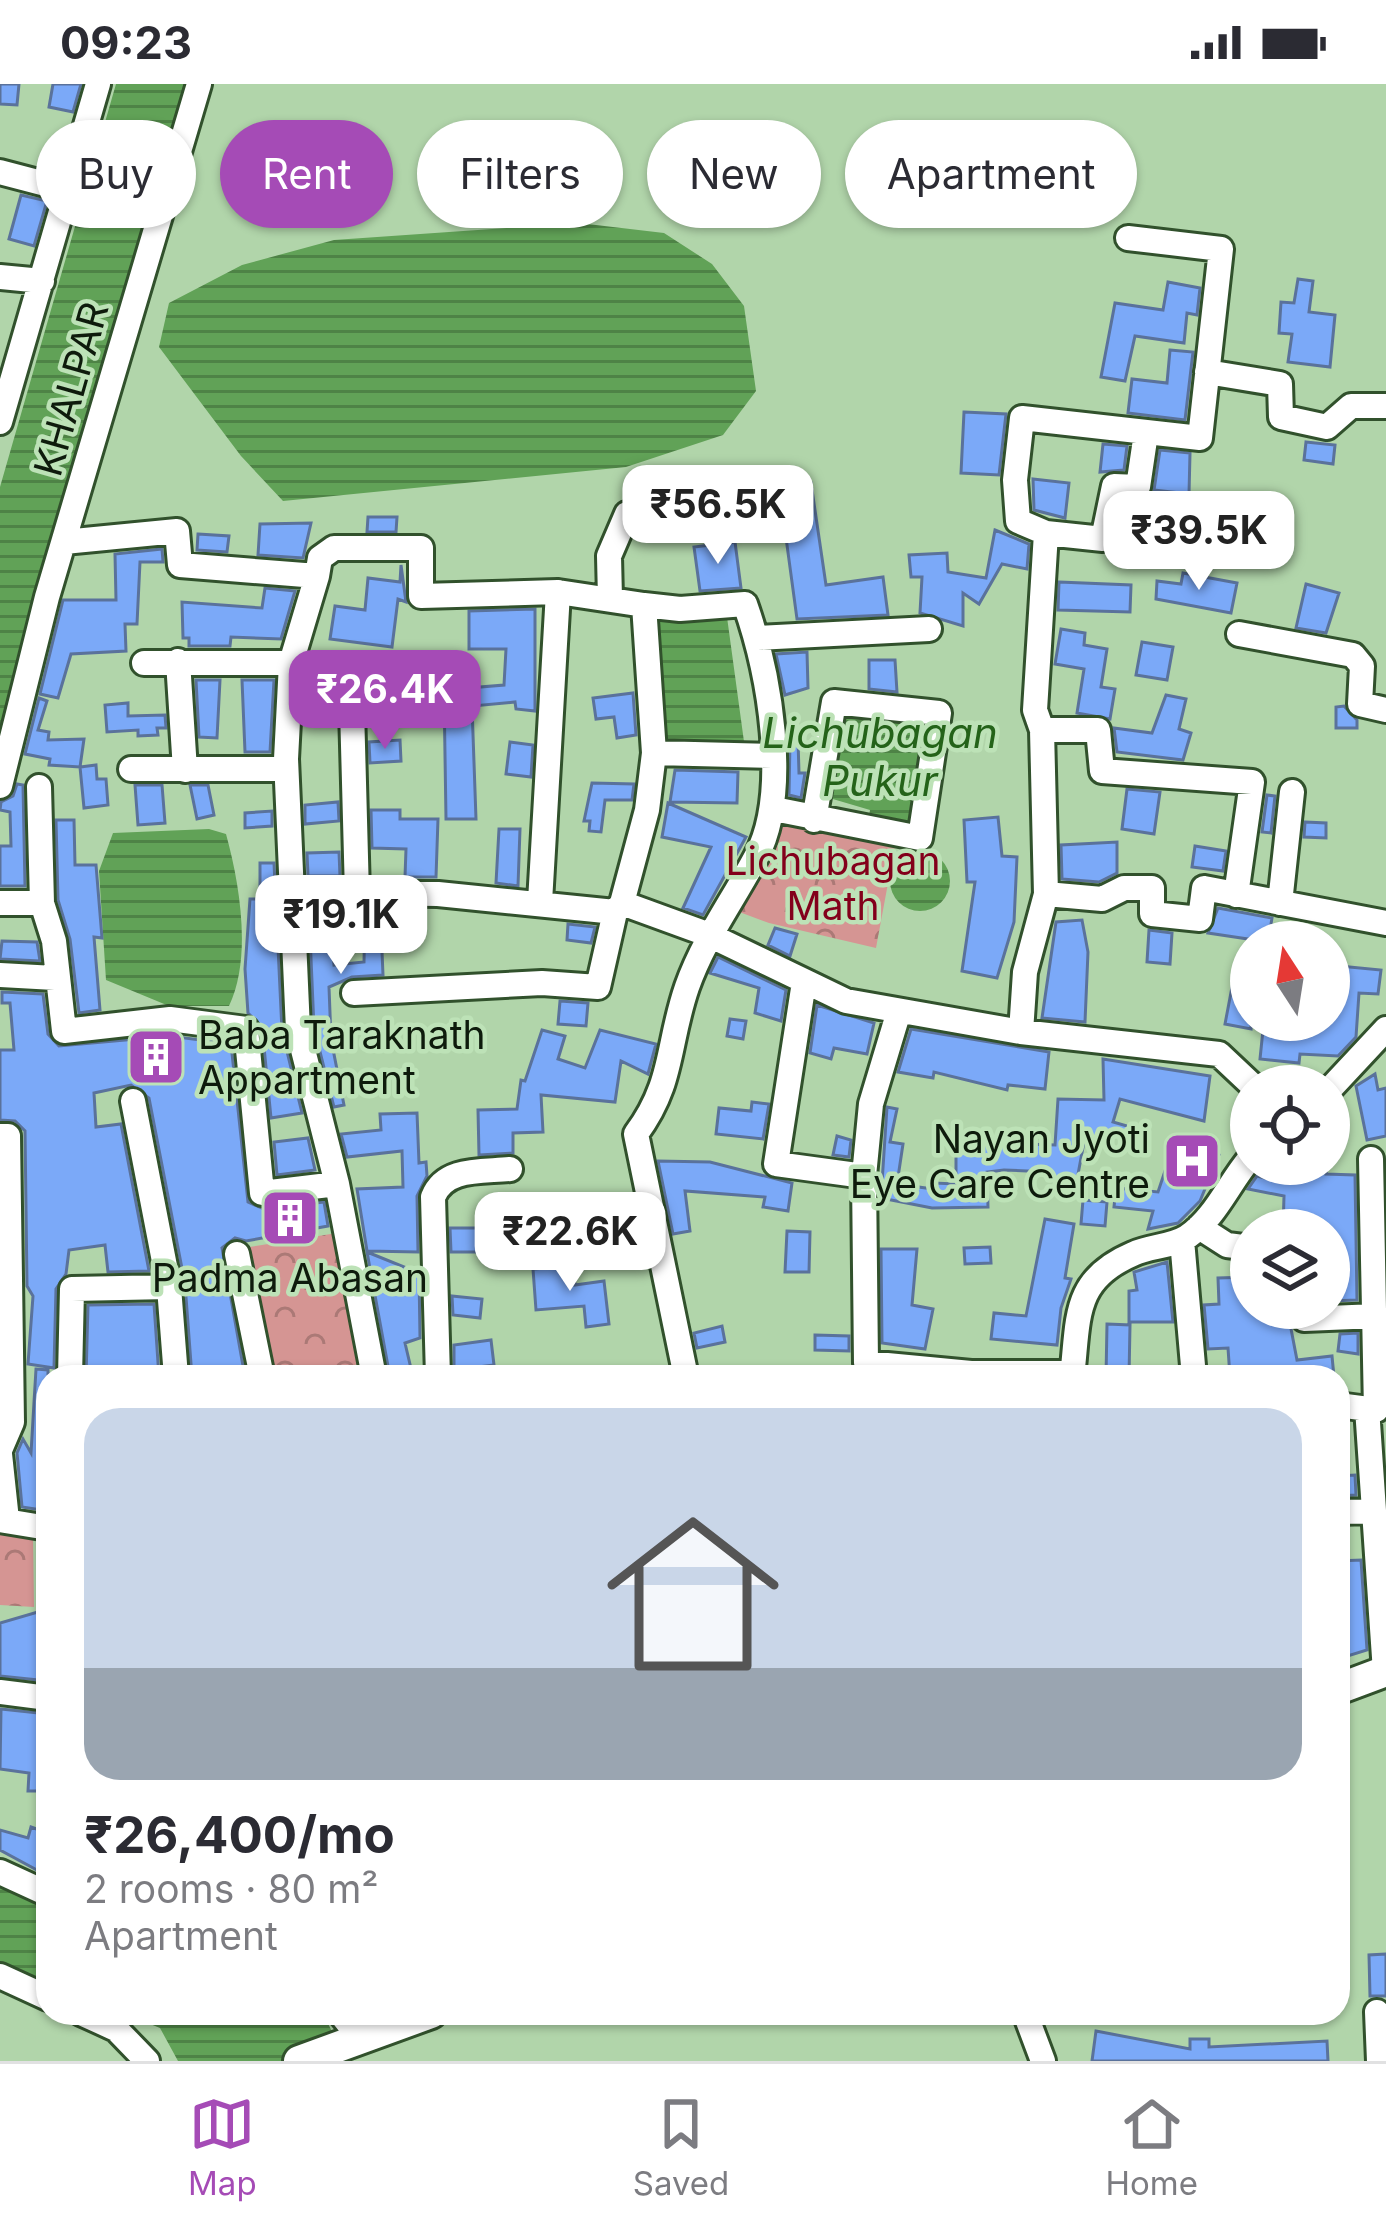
<!DOCTYPE html>
<meta charset="utf-8">
<style>
:root{--surface:#fff;--page:#f7f7f7;--text:#2b2b33;--muted:#7c7c81;--line:#e1e1e2;--accent:#a54bb6}
body{margin:0;font-family:Inter,sans-serif;background:var(--page);color:var(--text);height:100vh;display:flex;flex-direction:column;font-size:45px;white-space:nowrap}
*{box-sizing:border-box;margin:0}
p{font-size:39px;color:var(--muted)}
.icon{flex:none;width:66px;height:66px;fill:none;stroke:currentColor;stroke-width:2;stroke-linecap:round;stroke-linejoin:round}
.map{position:relative;flex:1;overflow:hidden}
.details{position:absolute;left:36px;top:1281px;width:1314px;height:660px;display:flex;flex-direction:column;background:var(--surface);border-radius:36px;box-shadow:0 3px 9px #0004}
.details>*{flex:none}
.top-card{position:absolute;left:36px;top:36px;width:1314px;height:108px;display:flex;gap:24px}
.needle{width:78px;rotate:348deg}
.tools{position:absolute;left:1230px;top:837px;display:grid;gap:24px}
.tools a{display:grid;place-items:center;width:120px;height:120px;border-radius:50%;background:var(--surface);box-shadow:0 3px 9px #0004;font-size:60px}
.price{position:absolute;translate:-50% -102px;padding:0 27px;border-radius:24px;background:#fff;color:#222;font-size:39px;line-height:78px;filter:drop-shadow(0 3px 6px #0008)}
.price::after{content:'';position:absolute;left:50%;top:72px;width:36px;height:27px;margin-left:-18px;background:inherit;clip-path:polygon(0 0,100% 0,50% 100%)}
.price.current{background:var(--accent);color:#fff}
ul{padding:0;list-style:none}
li{display:grid;align-content:center;gap:24px;height:636px;padding:0 48px}
li span{display:grid;place-items:center;height:372px;border-radius:36px;color:#555}
li>.icon{margin-inline-start:auto}
span .icon{width:216px;height:216px;fill:#fffc;stroke-width:1}
li b{font-size:51px}
.tag{padding:0 42px;border-radius:54px;background:var(--surface);box-shadow:0 3px 9px #0004;font-size:42px;line-height:108px}
.tag.current{background:var(--accent);color:#fff}
.status{display:flex;justify-content:space-between;align-items:center;height:84px;padding:0 60px;background:var(--surface);direction:ltr}
.status svg{height:33px;fill:currentColor}
.menu{display:flex;justify-content:space-around;align-items:center;height:168px;border-top:3px solid var(--line);background:var(--surface);font-size:33px;color:var(--muted)}
.menu a{display:grid;justify-items:center;gap:6px}
.menu .current{color:var(--accent)}
.map>svg:first-child{display:block}
.forest{fill:url(#forest-crowns)}
.water{fill:url(#water-rules)}
.building{fill:#7ba9f8;stroke:#5a729b;stroke-width:3}
.lines{fill:none;stroke-linecap:round;stroke-linejoin:round}
.minor-casing{stroke:#31512c;stroke-width:30}
.major-casing{stroke:#31512c;stroke-width:36}
.minor{stroke:#fff;stroke-width:24}
.major{stroke:#fff;stroke-width:30}
.labels{text-anchor:middle;stroke-width:9;stroke-linejoin:round;paint-order:stroke}
.street-label{font-size:39px;fill:#0e1b0c;stroke:#bde2b7}
.park-label{font-size:39px;fill:#83001b;stroke:#bde2b7}
.poi-label{font-size:39px;fill:#0e1b0c;stroke:#bde2b7;text-anchor:start}
.water-label{font-size:42px;font-style:italic;fill:#246319;stroke:#bde2b7}
</style>
<div class="status"><b>09:23</b><svg viewBox="0 0 49 12"><path d="M0 12V9h3v3zM5 12V6h3v6zM10 12V3h3v9zM15 12V0h3v12zM26 1h20v11H26zM47 4h2v5h-2z"/></svg></div>
<div class="map">
<svg width="1386" height="1977" viewBox="0 0 1386 1977">
<defs>
<pattern id="forest-crowns" width="20" height="18" patternUnits="userSpaceOnUse" patternTransform="scale(3)"><rect width="20" height="18" fill="#d59593"/><path d="M2 6a3 3 0 1 1 6 0M12 15a3 3 0 1 1 6 0" fill="none" stroke="#ab7976"/></pattern>
<pattern id="water-rules" width="6" height="5" patternUnits="userSpaceOnUse" patternTransform="scale(3)"><rect width="6" height="5" fill="#61a257"/><path d="M0 2.5h6" fill="none" stroke="#4e8346"/></pattern>
</defs>
<rect width="100%" height="100%" fill="#b1d5aa"/>
<!-- forest -->
<path class="forest" d="M778 730 896 756 876 864 769 839 734 826Z
M337 1149 364 1278 318 1293H267L243 1164Z
M0 1449 33 1452 34 1523 0 1521Z"/>
<!-- water -->
<path class="water" d="M116 0H204L0 719V403Z
M579 139 664 149 712 180 744 222 756 307 723 351 626 383 283 417 241 372 159 263 169 219 242 181 334 156Z
M727 533 745 665 661 663 654 535Z
M839 626 932 633 918 751 868 738 870 726 826 713Z
M209 745 226 750C240 801 252 874 229 922H169L106 896 99 787 113 749Z
M890 797a30 30 0 1 1 60 0a30 30 0 1 1-60 0Z
M0 1793 48 1815V1898L0 1879Z
M123 1929H323L346 1977H178L160 1944Z"/>
<!-- building -->
<path class="building" d="M0 0H19L17 21 0 20Z
M53 0H81L73 28 49 23Z
M21 111 47 117 34 162 9 155Z
M1298 195 1313 197 1309 228 1335 231 1330 283 1288 278 1292 250 1279 249 1281 218 1294 219Z
M1168 198 1200 204 1197 231 1187 229 1184 259 1135 252 1125 297 1101 293 1115 219 1163 226Z
M1170 266 1193 268 1185 336 1128 329 1132 295 1167 299Z
M964 328 1006 330 999 391 961 389Z
M1306 358 1335 361 1333 380 1304 376Z
M1103 360 1127 362 1124 386 1100 388Z
M1160 366 1190 369 1189 410 1154 406Z
M1033 395 1069 399 1065 434 1034 426Z
M811 399 826 501 883 493 888 531 797 535 779 402Z
M368 433H397L396 448H367Z
M680 437 682 453 659 456 656 441Z
M311 439 303 474 258 471 260 440Z
M995 446 1029 460 1027 485 1002 480 979 520 963 509V542L920 529 922 493H911L909 471 947 469 948 488 986 494Z
M198 450 229 452 227 468 197 466Z
M735 458 741 504 700 507 694 463Z
M162 465 163 478H140L137 540H125L126 567 71 570 58 614 40 610 63 516H116L115 470Z
M401 481 406 518 398 515 392 563 330 555 335 522 365 526 368 494 400 498Z
M1183 489 1237 499 1231 529 1156 515 1157 497 1181 500Z
M1059 498 1131 501 1130 528 1058 526Z
M1306 500 1339 509 1326 549 1296 544Z
M265 504 295 507 281 555 231 553 230 562H189V554H183L182 518 262 524Z
M535 525V627L516 625 515 618 472 622 476 735H446L444 606 504 601 506 565H469V527Z
M1061 545 1085 549 1084 561 1107 565 1101 603 1115 605 1110 635 1077 629 1084 585 1055 580Z
M1142 558 1173 563 1167 596 1136 591Z
M807 568 808 604 785 611 776 570Z
M869 576H895L897 608 869 605Z
M390 581 388 625 369 624 366 582Z
M196 596H220L217 654 199 653Z
M242 596H274L270 668H245Z
M633 609 636 651 617 654 614 633 596 635 593 614Z
M1166 611 1186 615 1179 645 1191 649 1183 676 1117 668 1114 644 1152 649Z
M39 614 47 617 38 646 49 648 48 656 84 655 80 683 49 681 50 675 25 670Z
M128 619V632L165 631 166 644H157L158 651 138 652V646L107 648 105 621Z
M1344 622 1357 636V644H1336V623Z
M400 656 401 677 370 679 369 658Z
M790 656H798L799 689H805L801 714 789 711Z
M510 658 533 661 531 693 506 690Z
M96 681 97 695H106L108 721 84 724 80 683Z
M675 686 738 688 737 719 670 718Z
M592 699 634 700 632 716H605L601 748 589 747 590 737H584Z
M17 700 23 701 25 802H0V762H11L10 728 0 726 1 718 13 712Z
M135 701H162L165 739 138 741Z
M190 701H208L214 731 197 735Z
M1127 705 1160 708 1154 750 1122 745Z
M1267 711 1275 712 1271 749 1262 748Z
M338 718 339 737 305 740V721Z
M668 719 746 753 703 831 683 824 711 763 662 753Z
M371 726H400V735H438L436 793H405L406 765 372 764Z
M272 727V742L245 744V729Z
M998 733 1002 772 1017 773 1014 838 997 894 962 887 975 798H967L964 736Z
M56 736H74L75 781H96L102 854 94 853 100 926 79 929 70 855 58 816Z
M1305 738 1326 739V754L1304 753Z
M499 745H520L518 802 496 799Z
M1117 758V789L1099 798 1062 795 1061 761Z
M1195 762 1226 767 1223 787 1192 783Z
M339 768 340 792H308L307 769Z
M260 779H274L282 947 302 1029 271 1034 262 943 248 929 245 885 250 815H260Z
M1218 824 1272 834 1268 858 1208 849Z
M365 826H401L403 843 381 844 383 891 352 893 329 903 331 955 344 1021 334 1023 314 944 309 828 329 827 334 881 364 878Z
M1082 836 1088 868 1085 938 1042 934 1056 838Z
M568 840 595 843 591 859 567 856Z
M775 844 797 850 790 872 768 861Z
M1149 846 1172 849 1170 880 1147 878Z
M2 857 37 858 40 877 0 875Z
M718 873 786 906 781 937 755 929 759 904 710 889Z
M1329 881 1381 886 1378 910 1359 909 1356 953 1338 972 1300 970 1299 979 1260 975 1264 936H1329Z
M1233 898 1251 901V945L1225 940Z
M2 908 43 910 48 950 59 962 170 952 231 960 248 1118 264 1125 324 1118 328 1142 246 1157 235 1154 222 1164 245 1293H192L185 1200 149 1014 131 1001 94 1009 96 1043 121 1040 149 1187 108 1188 105 1161 69 1166 66 1190 56 1205 54 1284 28 1280 33 1212 27 1202 25 1047 15 1037 0 1036V966H14L10 919H2Z
M560 917 588 919 586 942 558 940Z
M817 921 874 939 867 970 834 964 831 975 810 969Z
M730 935 746 937 743 955 727 952Z
M911 945 1049 968 1045 1005 1008 1001 1007 1006 934 988 933 994 898 988Z
M542 946 565 952 558 975 585 984 600 946 656 960 648 990 621 977 615 1018 541 1011 543 1048 513 1049V1069L479 1071 478 1026 517 1025 521 996 525 997Z
M1103 975 1210 992 1204 1037 1120 1015 1113 1038 1141 1046 1140 1052 1110 1050 1108 1056 1098 1049V1059L1084 1058 1076 1101 1048 1096 1049 1088 1004 1086 987 1088 988 1123 932 1124 881 1114 887 1023 897 1025 890 1058 903 1060 897 1100 933 1105 934 1099 956 1100V1058L1055 1061 1058 1015 1104 1016Z
M1375 990 1378 1006 1386 1004V1052L1367 1056 1356 1002Z
M752 1018 769 1020 763 1055 716 1050 719 1024 751 1027Z
M417 1029 419 1079 426 1078 427 1092 417 1112 418 1168 367 1167 357 1105 403 1103 402 1067 347 1073 341 1050 381 1046 380 1030Z
M837 1052 851 1056 849 1073 833 1071Z
M308 1054 315 1086 277 1091 274 1058Z
M1175 1057 1219 1071 1200 1117 1178 1139 1148 1145 1153 1127 1114 1123 1116 1104 1158 1108Z
M658 1077 710 1078 792 1099 788 1127 763 1123 765 1113 685 1107 690 1147 673 1150Z
M1277 1080H1327L1326 1090 1355 1091 1357 1216 1329 1217 1338 1155H1329V1146H1283L1284 1112 1248 1105 1257 1092 1273 1096Z
M1083 1116 1107 1118 1105 1142 1081 1140Z
M635 1126 639 1148 574 1161 571 1137H598Z
M1045 1135 1074 1140 1065 1194 1071 1195 1061 1224 1057 1261 991 1255 994 1229 1026 1232Z
M450 1144H480V1168H451Z
M787 1147 810 1148 809 1188H785Z
M990 1163 991 1179 965 1180 964 1164Z
M881 1165H917L912 1221 933 1225 925 1265 882 1259Z
M367 1168 419 1189 420 1254 405 1259 413 1293H390Z
M1167 1178 1173 1238H1129V1207L1137 1206 1134 1188Z
M573 1182 575 1201 604 1197 609 1240 586 1243 584 1222 536 1226 533 1185Z
M1251 1193V1224H1287L1297 1276 1332 1272 1334 1293H1230L1228 1264 1208 1265 1204 1221 1219 1220 1218 1194Z
M452 1212 482 1215 480 1234 453 1231Z
M154 1220 159 1293H86L88 1221Z
M1107 1240 1130 1241 1129 1293H1106Z
M722 1242 725 1258 697 1264 694 1249Z
M1358 1249V1270L1338 1267 1340 1250Z
M815 1251 849 1252V1267L815 1266Z
M491 1256 494 1281 454 1286V1261Z
M36 1285 48 1286V1427L22 1423 17 1369 23 1355 31 1369Z
M1355 1391 1356 1411 1338 1412V1392Z
M1361 1476 1367 1566 1338 1575V1477Z
M48 1525V1597L0 1592V1539Z
M1 1625 48 1630V1707H28L29 1689 0 1685Z
M31 1743 48 1749V1792L0 1766V1746L28 1754Z
M1386 1870V1912H1370L1369 1871Z
M1096 1947 1190 1965V1955H1209V1963L1327 1957 1328 1977H1092Z"/>
<g class="lines">
<!-- minor casing -->
<g class="minor-casing">
<path id="minor" d="M0 88 160 130
M1128 154 1221 165 1200 354 1022 334 1015 396 1018 437 1046 449 1103 455 1114 402 1138 403 1146 349
M0 193 42 197
M1207 288 1280 300 1281 333 1327 343 1351 322H1386
M0 338 98 0
M64 458 177 447 180 481 317 492 320 474 334 464H421V512L558 508 644 521 654 669 647 726 622 819
M317 492 291 579 351 587 357 810
M610 515 609 472 627 430 726 411
M644 521 680 525 745 520C769 588 791 708 756 773 732 818 704 855 687 903 667 961 674 999 636 1050L686 1293
M1239 550 1353 571 1362 582 1360 620 1386 626
M757 554 929 545
M178 577 185 686
M144 579H291L286 675 298 946 337 1100 374 1293
M1042 646H1098L1102 687 1252 698 1236 811
M654 669 772 672
M131 685H286
M0 702 47 513 199 0
M39 703 42 819 54 857 64 947 170 935 246 945 262 1109 337 1100
M774 725 920 754 939 629 834 618 814 736
M291 808 438 810 615 828 622 819 707 850 846 917 1021 948 1025 888 1046 810 1042 646 1035 626 1046 449
M1046 810 1102 815 1124 804H1152V830L1200 835 1204 804 1386 839
M540 818 558 508
M0 819H42
M1280 819 1292 708
M0 891 55 894
M804 898 776 1080 864 1092 866 1279 971 1289H1072
M354 909 542 899 598 903 615 828
M1021 948 1219 970 1253 1002
M1329 1006 1386 945
M133 1017 169 1203
M0 1052H8L12 1338 0 1366
M864 1092 871 1020 899 927
M1199 1143 1227 1161 1251 1164
M1182 1156 1194 1293
M237 1170 262 1293
M1303 1224 1304 1235 1377 1232
M70 1293 72 1205 169 1203 176 1293
M438 1293 433 1113C445 1083 482 1088 510 1085
M1072 1293C1079 1234 1072 1196 1133 1170 1150 1162 1171 1163 1187 1153 1216 1133 1228 1100 1251 1073
M1338 1321 1376 1326 1371 1075
M1367 1324 1385 1588
M0 1370 7 1436
M1338 1428 1371 1427
M0 1436 48 1444
M0 1608 48 1614
M0 1788 48 1810
M0 1892 48 1914
M1377 1928 1379 1977
M81 1929 116 1945 147 1977
M340 1929 360 1954
M1025 1929 1043 1977"/>
</g>
<!-- major casing -->
<g class="major-casing">
<path id="major" d="M1338 1605 1386 1587
M299 1977 431 1929"/>
</g>
<!-- minor -->
<use href="#minor" class="minor"/>
<!-- major -->
<use href="#major" class="major"/>
</g>
<!-- icons -->
<defs>
<g id="building-square" transform="scale(3)"><rect x="-9" y="-9" width="18" height="18" rx="4" fill="#a54bb6" stroke="#bde2b7"/><path d="M-4-6H4V6H1V3H-1V6H-4ZM-2.5-4.3h1.7v1.8h-1.7ZM.8-4.3h1.7v1.8H.8ZM-2.5-1h1.7V.8h-1.7ZM.8-1h1.7V.8H.8Z" fill="#fff"/></g>
<g id="hospital-square" transform="scale(3)"><rect x="-9" y="-9" width="18" height="18" rx="4" fill="#a54bb6" stroke="#bde2b7"/><path d="M-5-5h3v3.5h4V-5h3V5h-3V1.5h-4V5h-3Z" fill="#fff"/></g>
</defs>
<g fill-rule="evenodd">
<use href="#building-square" x="156" y="973"/>
<use href="#hospital-square" x="1192" y="1077"/>
<use href="#building-square" x="290" y="1134"/>
</g>
<g class="labels">
<!-- street labels -->
<g class="street-label">
<text transform="translate(71 305) rotate(-74)" y="14">KHALPAR</text>
</g>
<!-- park labels -->
<g class="park-label">
<text x="833" y="791">Lichubagan<tspan x="833" dy="45">Math</tspan></text>
</g>
<!-- poi labels -->
<g class="poi-label">
<text x="198" y="965">Baba Taraknath<tspan x="198" dy="45">Appartment</tspan></text>
<text x="1150" y="1069" text-anchor="end">Nayan Jyoti<tspan x="1150" dy="45">Eye Care Centre</tspan></text>
<text x="290" y="1208" text-anchor="middle">Padma Abasan</text>
</g>
<!-- water labels -->
<g class="water-label">
<text x="880" y="664">Lichubagan<tspan x="880" dy="48">Pukur</tspan></text>
</g>
</g>
</svg>
<div class="tools">
<a><svg class="needle" viewBox="-14 -14 28 28"><path d="M0-13l5 13h-10z" fill="#e53935"/><path d="M0 13l5-13h-10z" fill="#7c7c81"/></svg></a>
<a><svg class="icon" aria-label="locate" viewBox="0 0 24 24"><circle cx="12" cy="12" r="6"/><path d="M12 2v4M12 18v4M2 12h4M18 12h4"/></svg></a>
<a><svg class="icon" aria-label="layers" viewBox="0 0 24 24"><path d="M12 4l9 5-9 5-9-5zM3 14l9 5 9-5"/></svg></a>
</div>
<b class="price" style="left:718px;top:483px">₹56.5K</b>
<b class="price" style="left:1199px;top:509px">₹39.5K</b>
<b class="price current" style="left:385px;top:668px">₹26.4K</b>
<b class="price" style="left:341px;top:893px">₹19.1K</b>
<b class="price" style="left:570px;top:1210px">₹22.6K</b>
<div class="top-card">
<a class="tag">Buy</a>
<a class="tag current">Rent</a>
<a class="tag">Filters</a>
<a class="tag">New</a>
<a class="tag">Apartment</a>
</div>
<section class="details">
<ul>
<li><span style="background:linear-gradient(#c9d6e8 70%,#9aa5b1 0)"><svg class="icon" aria-label="home" viewBox="0 0 24 24"><path d="M3 11l9-7 9 7M6 9v11h12V9"/></svg></span><div><b>₹26,400/mo</b><p>2 rooms · 80 m²</p><p>Apartment</p></div></li>
</ul>
</section>
</div>
<nav class="menu">
<a class="current"><svg class="icon" aria-label="map" viewBox="0 0 24 24"><path d="M3 6l6-2 6 2 6-2v14l-6 2-6-2-6 2zM9 4v14M15 6v14"/></svg>Map</a>
<a><svg class="icon" aria-label="saved" viewBox="0 0 24 24"><path d="M7 4h10v16l-5-4-5 4z"/></svg>Saved</a>
<a><svg class="icon" aria-label="home" viewBox="0 0 24 24"><path d="M3 11l9-7 9 7M6 9v11h12V9"/></svg>Home</a>
</nav>
